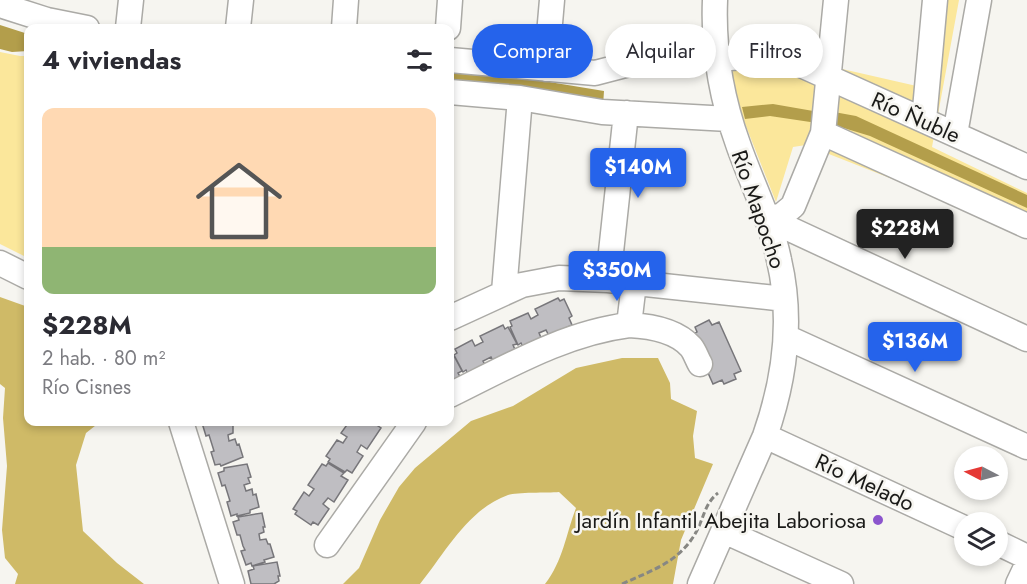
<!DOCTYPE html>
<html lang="es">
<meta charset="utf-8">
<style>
:root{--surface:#fff;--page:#f7f7f7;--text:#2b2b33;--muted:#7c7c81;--accent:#2563eb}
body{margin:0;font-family:Jost,sans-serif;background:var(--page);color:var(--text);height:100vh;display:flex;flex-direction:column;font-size:22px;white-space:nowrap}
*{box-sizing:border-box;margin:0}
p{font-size:20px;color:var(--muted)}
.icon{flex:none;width:33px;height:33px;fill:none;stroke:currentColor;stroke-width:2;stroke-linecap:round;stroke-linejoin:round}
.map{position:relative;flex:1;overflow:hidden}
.panel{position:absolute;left:24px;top:24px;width:430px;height:402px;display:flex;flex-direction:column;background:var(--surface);border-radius:12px;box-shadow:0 3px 9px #0003}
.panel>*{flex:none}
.hud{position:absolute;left:472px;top:24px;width:464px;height:54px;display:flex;gap:12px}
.needle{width:39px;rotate:276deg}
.controls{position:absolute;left:954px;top:446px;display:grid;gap:12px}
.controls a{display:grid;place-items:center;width:54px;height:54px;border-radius:50%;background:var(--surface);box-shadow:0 3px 9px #0003;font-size:30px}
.price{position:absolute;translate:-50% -51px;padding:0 14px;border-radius:6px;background:var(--accent);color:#fff;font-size:20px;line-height:39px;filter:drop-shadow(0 2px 3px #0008)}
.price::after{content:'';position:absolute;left:50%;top:36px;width:18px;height:14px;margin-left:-9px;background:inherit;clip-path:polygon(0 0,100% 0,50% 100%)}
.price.on{background:#222;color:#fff}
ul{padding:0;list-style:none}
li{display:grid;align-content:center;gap:12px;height:318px;padding:0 18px}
li span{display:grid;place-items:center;height:186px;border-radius:12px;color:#555}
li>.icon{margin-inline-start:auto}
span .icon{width:108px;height:108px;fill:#fffc;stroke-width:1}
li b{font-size:26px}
h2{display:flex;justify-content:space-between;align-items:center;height:72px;padding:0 18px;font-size:26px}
.chip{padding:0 21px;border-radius:27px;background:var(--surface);box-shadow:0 3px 9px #0003;font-size:21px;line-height:54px}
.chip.on{background:var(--accent);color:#fff}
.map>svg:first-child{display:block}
.green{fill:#fbe79b}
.forest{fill:#cfba67}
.water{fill:#b39e4b}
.building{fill:#bfbec2;stroke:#77767a;stroke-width:1.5}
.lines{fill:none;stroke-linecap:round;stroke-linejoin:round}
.minor-casing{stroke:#abaaa6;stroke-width:27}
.path{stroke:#878783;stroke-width:3;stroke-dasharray:6 3;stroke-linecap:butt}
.minor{stroke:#fff;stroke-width:24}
.poi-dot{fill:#8c55cd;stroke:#f6f5f0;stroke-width:2}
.labels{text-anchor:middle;stroke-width:5;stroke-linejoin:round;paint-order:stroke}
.street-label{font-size:22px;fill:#1a1a18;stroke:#f6f5f0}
.poi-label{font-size:22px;fill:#1a1a18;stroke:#f6f5f0;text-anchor:end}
</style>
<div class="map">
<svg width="1027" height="584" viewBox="0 0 1027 584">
<rect width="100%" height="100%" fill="#f6f5f0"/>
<!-- green -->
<path class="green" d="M928 0H959L932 147 1027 193V232L806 145 793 147 776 202 736 101 731 62 829 66 921 87Z
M0 52 20 56H28V258L0 244Z"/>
<!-- forest -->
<path class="forest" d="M0 297 28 307V422H100L86 433 76 465 83 531 117 563 144 584H15L18 574 5 558 2 530 7 466 3 418 5 388 0 384Z
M622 358H658L670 383 671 399 697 411 693 436 695 458 713 464 681 540 673 584H545C563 561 566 534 576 508L559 492C547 493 517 492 508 495 468 509 445 553 420 584H343L359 568 380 520 399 487 415 468 471 421 513 406 576 368Z"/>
<!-- water -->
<path class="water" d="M0 25 28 34V51L12 52 0 49Z
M450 72 519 77 604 91 603 106 450 84Z
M773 104 819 112 817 123 770 116 745 119 742 107Z
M834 112 856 116 1027 195V208L870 136 834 125Z"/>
<!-- building -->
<path class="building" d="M558 298 560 301 564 299 572 316 569 318 572 325 549 336 546 330 539 333 542 340 524 349 521 343 518 345 510 327 512 326 510 321 528 313 531 319 538 315 535 309Z
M709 320 712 325 719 322 741 371 734 374 736 379 724 384 722 380 713 384 691 335 697 332 695 327Z
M503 325 505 329 508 327 517 344 513 345 516 352 494 363 491 357 483 361 486 367 469 376 466 370 463 372 454 355 457 353 455 349 472 340 475 346 483 342 480 336Z
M453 354 462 371 458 373 462 380 450 386V356Z
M206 422H233V433L228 435 229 441 235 439 237 445 239 444 243 457 221 466 220 464 215 465 211 452 214 451 209 435 206 436 202 423Z
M349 422H377L375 424 381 428 367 449 361 445 357 452 363 456 352 473 347 470 345 472 328 462 330 459 326 456 337 440 343 443 347 437 341 433Z
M328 463 344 473 341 476 348 480 334 502 328 498 323 504 329 509 318 525 313 522 311 525 295 514 297 511 293 509 304 492 309 496 314 489 308 485 322 464 326 466Z
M247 464 251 477 248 478 250 483 244 485 246 491 252 489 253 495 256 494 259 507 250 510V513L237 516V514L231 516 227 502 230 501 225 485 222 486 218 473 224 471V468Z
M262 513 265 527H263L264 532 259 534 260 540 266 539 268 544H270L274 557 264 560 265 562 252 566 251 563 246 565 241 551 245 550 243 546 240 535H237L233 522 239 520 238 517Z
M277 562 280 576H278L279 581 274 584H251L248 571 254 569 253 566Z"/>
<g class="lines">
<!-- minor casing -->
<g class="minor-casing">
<path id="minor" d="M0 5 47 20 87 28
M128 28 131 0
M238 28 241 0
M344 28 346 0
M448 28 450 0
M450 60 595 73 668 54H686L717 59 772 55 790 60 1027 167
M546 69 552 0
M450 92 520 98 602 112 729 119
M924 120 935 0
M823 133 1027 226
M955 134 979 0
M766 218 1027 339
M766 218 781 216 793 206 823 133 836 0
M0 263 28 277
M608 280 626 113
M504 292 520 98
M450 318 522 285 559 278 608 280 785 299
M629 325C650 326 676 330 691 347 695 352 697 359 700 364
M786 337 1027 447
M450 395C507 367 565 333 629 325L634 283
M181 422 232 584
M765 436 964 528
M724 531 841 584
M998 543 1027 557
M327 545 414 422
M700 584 765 436C785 379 793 320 779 260 771 220 751 182 738 144 721 97 713 49 715 0
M1018 584 1027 565"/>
</g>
<!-- path -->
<path class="path" d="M622 584C650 571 678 563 695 534 704 519 704 504 718 493"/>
<!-- minor -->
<use href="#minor" class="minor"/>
</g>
<!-- markers -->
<circle class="poi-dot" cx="878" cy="520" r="6"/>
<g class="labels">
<!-- street labels -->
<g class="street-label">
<text transform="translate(916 117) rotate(24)" y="8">Río Ñuble</text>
<text transform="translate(759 209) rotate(71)" y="8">Río Mapocho</text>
<text transform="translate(865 482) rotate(25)" y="8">Río Melado</text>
</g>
<!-- poi labels -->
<g class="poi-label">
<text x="866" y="528">Jardín Infantil Abejita Laboriosa</text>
</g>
</g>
</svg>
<div class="controls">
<a><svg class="needle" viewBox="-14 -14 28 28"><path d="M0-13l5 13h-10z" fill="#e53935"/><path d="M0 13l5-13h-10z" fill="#7c7c81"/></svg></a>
<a><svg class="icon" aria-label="layers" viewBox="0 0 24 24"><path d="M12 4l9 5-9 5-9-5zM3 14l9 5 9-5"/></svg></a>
</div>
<b class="price" style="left:638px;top:199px">$140M</b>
<b class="price on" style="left:905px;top:260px">$228M</b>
<b class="price" style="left:617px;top:302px">$350M</b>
<b class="price" style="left:915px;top:373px">$136M</b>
<div class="hud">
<a class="chip on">Comprar</a>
<a class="chip">Alquilar</a>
<a class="chip">Filtros</a>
</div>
<section class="panel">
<h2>4 viviendas<svg class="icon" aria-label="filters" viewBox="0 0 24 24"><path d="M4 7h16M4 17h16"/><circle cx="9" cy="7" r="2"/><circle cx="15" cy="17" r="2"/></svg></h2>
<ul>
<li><span style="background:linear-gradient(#ffd9b3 75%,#8fb573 0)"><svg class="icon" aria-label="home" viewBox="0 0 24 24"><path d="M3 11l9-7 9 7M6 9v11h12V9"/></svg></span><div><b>$228M</b><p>2 hab. · 80 m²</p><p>Río Cisnes</p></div></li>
</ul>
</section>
</div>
